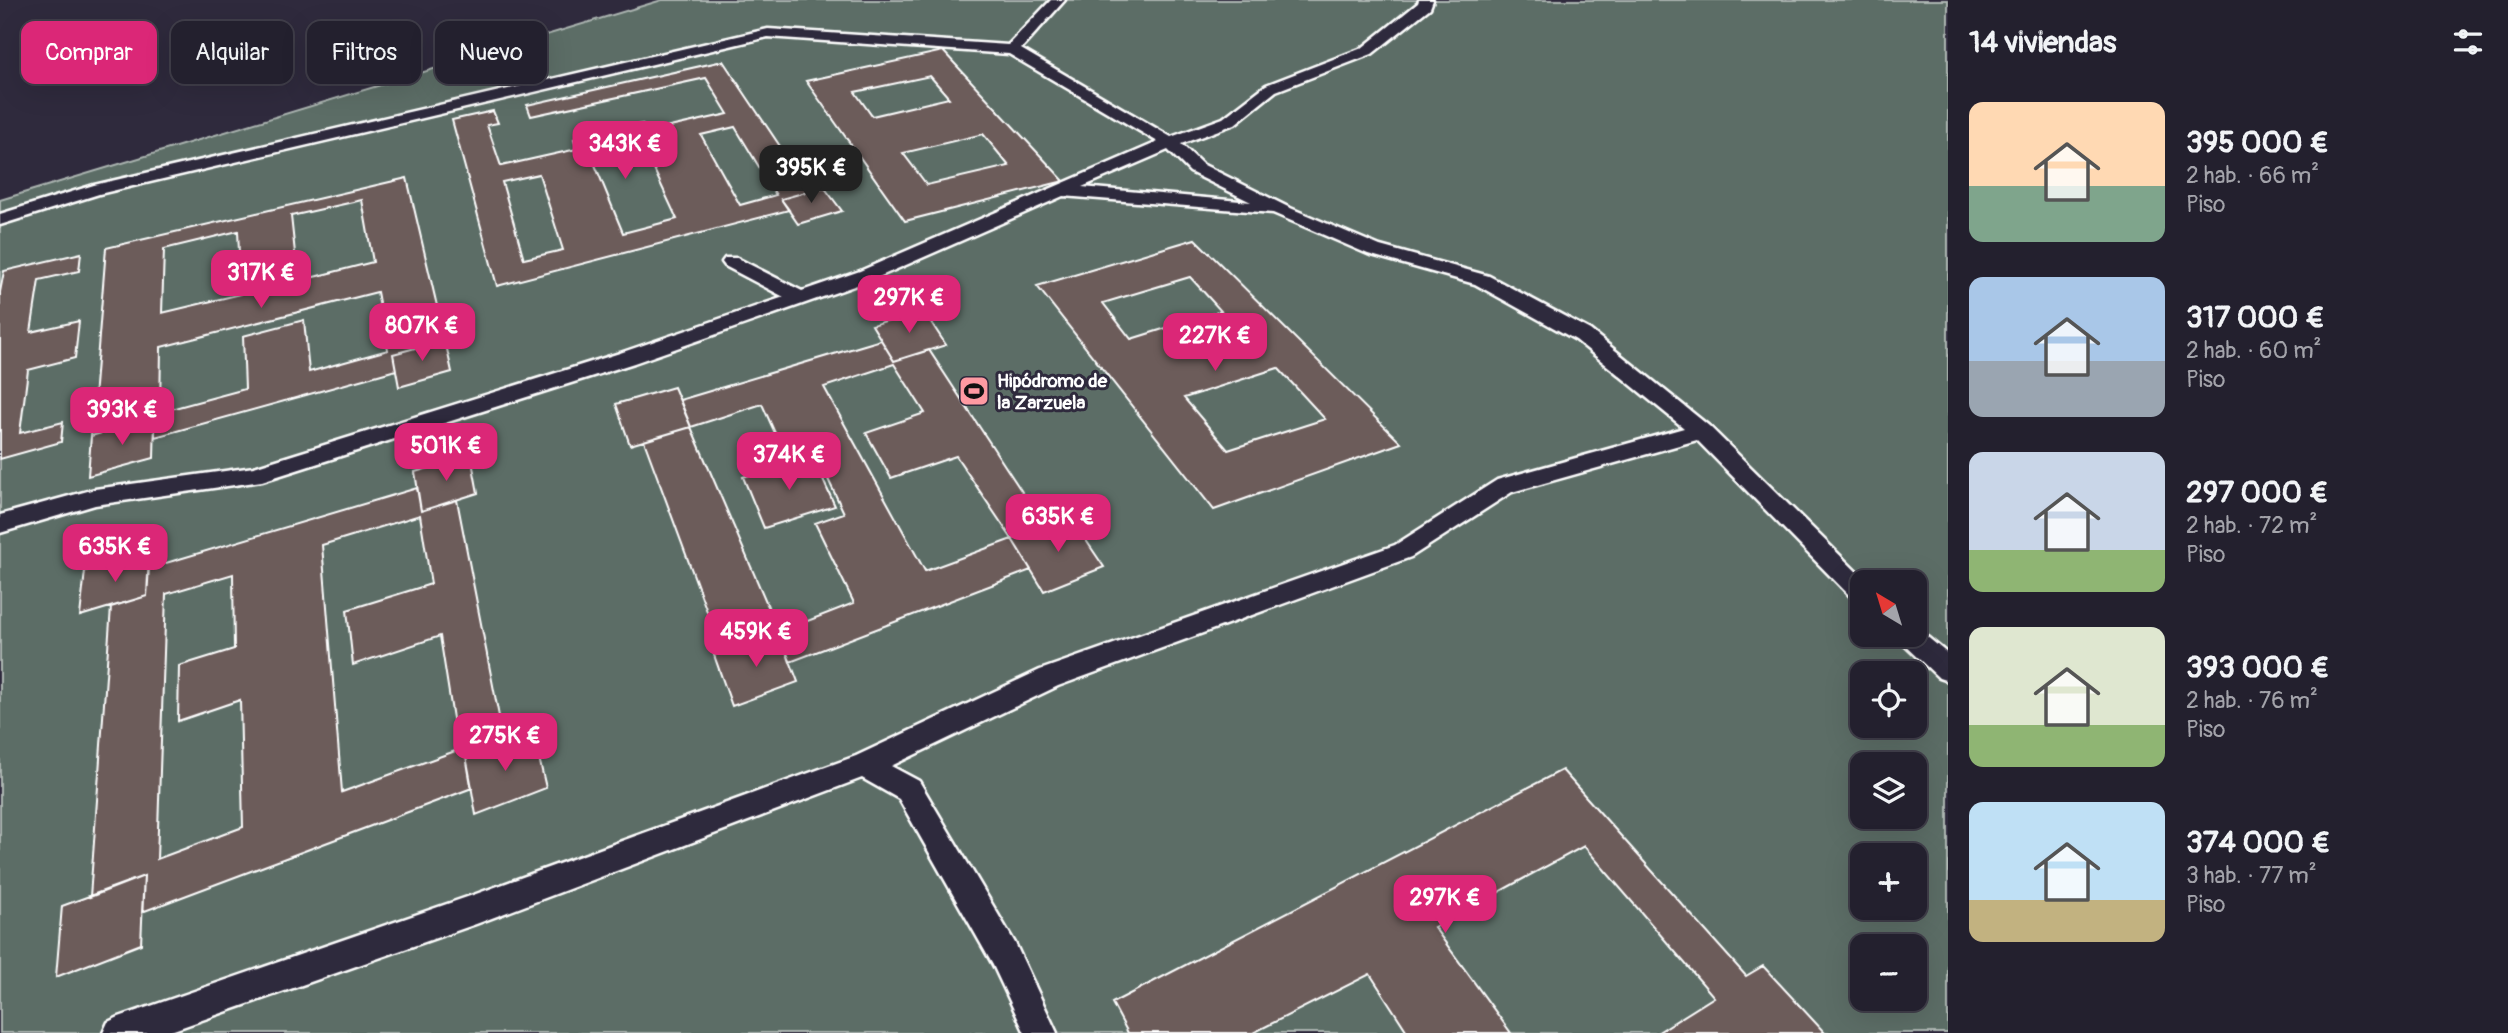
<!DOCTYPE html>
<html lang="es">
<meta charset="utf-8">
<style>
:root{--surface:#23202e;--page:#2b2836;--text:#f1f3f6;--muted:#a3a3aa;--line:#403e4a;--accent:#db2777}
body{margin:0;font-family:Pangolin,sans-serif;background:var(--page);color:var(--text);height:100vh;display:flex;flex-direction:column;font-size:26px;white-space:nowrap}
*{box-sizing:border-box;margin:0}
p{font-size:23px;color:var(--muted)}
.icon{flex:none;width:38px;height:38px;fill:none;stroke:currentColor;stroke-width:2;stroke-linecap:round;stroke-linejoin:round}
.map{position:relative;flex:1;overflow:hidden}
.panel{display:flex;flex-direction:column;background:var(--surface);width:560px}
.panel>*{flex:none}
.banner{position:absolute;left:21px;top:21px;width:665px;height:63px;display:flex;gap:14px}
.needle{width:46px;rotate:322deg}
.controls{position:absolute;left:1850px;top:570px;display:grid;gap:14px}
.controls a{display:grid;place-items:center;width:77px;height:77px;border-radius:14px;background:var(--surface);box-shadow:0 7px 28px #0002,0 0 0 2px var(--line);font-size:35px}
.price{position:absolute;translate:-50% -60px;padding:0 16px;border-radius:14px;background:var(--accent);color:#fff;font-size:23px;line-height:46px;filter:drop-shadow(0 2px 4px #0008)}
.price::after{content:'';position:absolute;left:50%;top:42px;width:21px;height:16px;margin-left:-10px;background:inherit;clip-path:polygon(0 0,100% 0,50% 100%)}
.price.selected{background:#222;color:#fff}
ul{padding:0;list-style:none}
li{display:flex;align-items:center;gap:21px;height:175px;padding:0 21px}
li span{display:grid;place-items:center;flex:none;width:196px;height:140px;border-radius:14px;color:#555}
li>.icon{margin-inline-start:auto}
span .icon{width:84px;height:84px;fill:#fffc;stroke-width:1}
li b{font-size:30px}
h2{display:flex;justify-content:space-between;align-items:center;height:84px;padding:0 21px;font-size:30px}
.tag{padding:0 24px;border-radius:14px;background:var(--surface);box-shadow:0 7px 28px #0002,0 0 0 2px var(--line);font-size:24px;line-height:63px}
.tag.selected{background:var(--accent);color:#fff}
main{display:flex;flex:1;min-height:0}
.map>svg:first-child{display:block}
.green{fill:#5b6d66;stroke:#adb6b2;stroke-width:2;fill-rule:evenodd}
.building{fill:#6c5b5a;stroke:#fff;stroke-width:2;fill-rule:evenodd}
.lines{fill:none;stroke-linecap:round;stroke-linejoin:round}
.lane-casing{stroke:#fff;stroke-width:5}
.lane{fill:#2f2a3d;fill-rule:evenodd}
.labels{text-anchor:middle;stroke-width:6;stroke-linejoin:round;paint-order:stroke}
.poi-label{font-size:19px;font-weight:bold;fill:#fff;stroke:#2f2a3d;text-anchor:start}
</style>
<main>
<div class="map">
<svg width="1948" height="1033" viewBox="0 0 1948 1033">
<rect width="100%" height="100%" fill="#2f2a3d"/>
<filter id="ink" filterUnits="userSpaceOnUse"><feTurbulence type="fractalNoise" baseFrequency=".0143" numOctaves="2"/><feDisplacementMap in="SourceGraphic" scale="14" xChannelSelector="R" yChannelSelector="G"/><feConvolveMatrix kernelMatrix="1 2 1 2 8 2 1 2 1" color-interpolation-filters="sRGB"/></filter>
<g filter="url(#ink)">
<!-- green -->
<path class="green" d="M662 0H1948V1033H0V200ZM1862 583H1914V635H1862ZM1862 674H1914V726H1862ZM1862 765H1914V817H1862ZM1862 856H1914V908H1862ZM1862 947H1914V999H1862Z"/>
<!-- building -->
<path class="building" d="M943 51 1064 181 905 221 806 81ZM930 76 949 98 872 116 855 92ZM983 134 1009 166 927 185 903 153Z
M723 61 810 191 781 199 789 210 497 286 452 120 493 111 498 123 487 125 501 166 577 149 574 139 642 124 647 132 728 114 706 78 531 116 527 105ZM735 127 776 195 740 205 701 135ZM644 148 677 219 623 233 593 160ZM539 174 563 250 524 259 502 182Z
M407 178 445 340 393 354 396 370 155 437V418L91 436 106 248ZM362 200 373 262 298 281 291 216ZM238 231 241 294 162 313 164 249ZM377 292 388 350 309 372 304 320 243 336 245 389 160 412 161 347Z
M824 187 842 211 798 224 781 199Z
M1195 239 1401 443 1214 510 1037 286ZM1190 277 1221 311 1131 339 1103 303ZM1278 368 1325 419 1228 450 1184 398Z
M81 253 79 271 39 280 31 332 79 321 75 358 28 370 20 433 63 422 61 442 0 459V292L4 271Z
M923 310 946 345 894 361 872 325Z
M445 340 452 372 399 387 393 354Z
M881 340 894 361 929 350 1045 527 1012 539 1031 570 790 662 779 632 854 603 815 523 844 513 811 443 783 451 762 404 691 427 680 400ZM894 364 925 413 866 433 891 478 956 456 1012 539 925 571 824 387Z
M674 387 691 427 630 445 616 404Z
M155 418 154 458 88 476 91 436Z
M691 427 779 632 722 652 644 441Z
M471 456 478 493 421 511 415 472Z
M812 456 835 506 764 528 743 477Z
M417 488 421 511 457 500 504 742 466 756 472 788 142 912 144 876 90 897 111 607 147 596 149 568ZM420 515 431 584 347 610 353 665 440 636 458 750 342 792 322 545ZM233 574 234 649 179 666 178 721 240 700 243 827 157 859 166 594Z
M1071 518 1104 567 1044 591 1012 539Z
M149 553 147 596 80 616 85 571Z
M779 632 798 682 732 706 714 655Z
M533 732 546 788 476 815 466 756Z
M1562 770 1746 976 1763 966 1825 1033H1657L1714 997 1584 846 1434 927 1511 1033H1408L1370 974 1253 1033H1128L1112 1003Z
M144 876 141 944 56 977 62 906Z"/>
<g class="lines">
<!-- lane casing -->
<g class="lane-casing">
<path id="lane" d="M1051 0H1065L1021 49 1171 137 1223 118 1266 85 1362 48 1418 3 1419 0H1433L1430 8 1372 54 1276 91 1235 124 1181 144 1202 164 1288 207 1380 246 1489 276 1590 330 1709 426 1868 583H1862V602L1853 599 1697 440 1512 492 1411 557 1058 686 891 766 919 781 1015 943 1057 1033H1025L993 965 899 799 862 778 476 924 165 1033H103L108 1022 119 1017 476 894 856 756 1040 670 1395 545 1497 480 1684 428 1576 340 1475 284 1368 254 1273 213 1063 196 874 279 634 363 262 481 95 505 0 533V515L95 489 254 467 620 353 784 297 725 266 722 262 725 258H737L802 291 860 271 1158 142 1009 54 768 37 99 194 0 225V214L94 185 768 29 1008 45ZM1168 150 1190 172 1251 202 1082 187Z
M1914 626 1948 654V681L1939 678 1901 642 1898 635H1914Z"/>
</g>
<!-- lane -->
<use href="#lane" class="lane"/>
</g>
</g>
<!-- icons -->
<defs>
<g id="stadium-square" transform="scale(1.575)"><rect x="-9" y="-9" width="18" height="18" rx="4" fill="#ff9aa2" stroke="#2f2a3d"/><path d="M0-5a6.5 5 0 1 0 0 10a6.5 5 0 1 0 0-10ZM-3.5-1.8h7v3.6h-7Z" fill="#111"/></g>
</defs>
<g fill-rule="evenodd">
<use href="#stadium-square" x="974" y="391"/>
</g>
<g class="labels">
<!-- poi labels -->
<g class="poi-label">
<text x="997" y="387">Hipódromo de<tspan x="997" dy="22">la Zarzuela</tspan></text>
</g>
</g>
</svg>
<div class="controls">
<a><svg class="needle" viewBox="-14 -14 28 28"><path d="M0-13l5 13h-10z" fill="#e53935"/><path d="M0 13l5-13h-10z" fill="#a3a3aa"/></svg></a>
<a><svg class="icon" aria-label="locate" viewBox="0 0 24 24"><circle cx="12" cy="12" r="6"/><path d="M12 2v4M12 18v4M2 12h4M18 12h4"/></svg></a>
<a><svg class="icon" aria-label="layers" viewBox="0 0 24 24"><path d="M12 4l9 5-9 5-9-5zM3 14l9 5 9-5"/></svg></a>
<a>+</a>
<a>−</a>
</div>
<b class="price" style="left:625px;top:181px">343K €</b>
<b class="price selected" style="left:811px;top:205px">395K €</b>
<b class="price" style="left:261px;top:310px">317K €</b>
<b class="price" style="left:909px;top:335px">297K €</b>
<b class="price" style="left:422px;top:363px">807K €</b>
<b class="price" style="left:1215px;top:373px">227K €</b>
<b class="price" style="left:122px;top:447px">393K €</b>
<b class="price" style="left:446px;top:483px">501K €</b>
<b class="price" style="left:789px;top:492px">374K €</b>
<b class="price" style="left:1058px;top:554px">635K €</b>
<b class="price" style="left:115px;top:584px">635K €</b>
<b class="price" style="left:756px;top:669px">459K €</b>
<b class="price" style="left:505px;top:773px">275K €</b>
<b class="price" style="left:1445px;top:935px">297K €</b>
<div class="banner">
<a class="tag selected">Comprar</a>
<a class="tag">Alquilar</a>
<a class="tag">Filtros</a>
<a class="tag">Nuevo</a>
</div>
</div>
<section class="panel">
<h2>14 viviendas<svg class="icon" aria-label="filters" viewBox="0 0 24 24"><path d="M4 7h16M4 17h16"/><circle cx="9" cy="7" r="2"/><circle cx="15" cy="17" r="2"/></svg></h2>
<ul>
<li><span style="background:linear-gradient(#ffd9b3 60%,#7fa58c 0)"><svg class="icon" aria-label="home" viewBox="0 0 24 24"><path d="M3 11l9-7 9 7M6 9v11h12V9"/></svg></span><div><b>395 000 €</b><p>2 hab. · 66 m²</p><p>Piso</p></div></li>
<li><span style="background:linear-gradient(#a9c7e8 60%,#9aa5b1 0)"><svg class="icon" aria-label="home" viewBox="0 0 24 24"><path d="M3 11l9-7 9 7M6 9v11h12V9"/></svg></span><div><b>317 000 €</b><p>2 hab. · 60 m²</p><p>Piso</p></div></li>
<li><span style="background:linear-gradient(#c9d6e8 70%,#8fb573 0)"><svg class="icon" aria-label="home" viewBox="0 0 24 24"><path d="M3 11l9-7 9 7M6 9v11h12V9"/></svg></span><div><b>297 000 €</b><p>2 hab. · 72 m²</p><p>Piso</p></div></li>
<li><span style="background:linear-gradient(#dfe7d0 70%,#8fb573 0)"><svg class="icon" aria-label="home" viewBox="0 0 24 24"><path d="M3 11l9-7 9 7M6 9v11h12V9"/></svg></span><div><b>393 000 €</b><p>2 hab. · 76 m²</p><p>Piso</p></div></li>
<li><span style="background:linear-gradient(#bfe0f5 70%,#c2b280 0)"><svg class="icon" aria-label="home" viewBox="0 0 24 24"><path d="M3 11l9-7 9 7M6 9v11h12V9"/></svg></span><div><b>374 000 €</b><p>3 hab. · 77 m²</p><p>Piso</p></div></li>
</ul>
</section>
</main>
